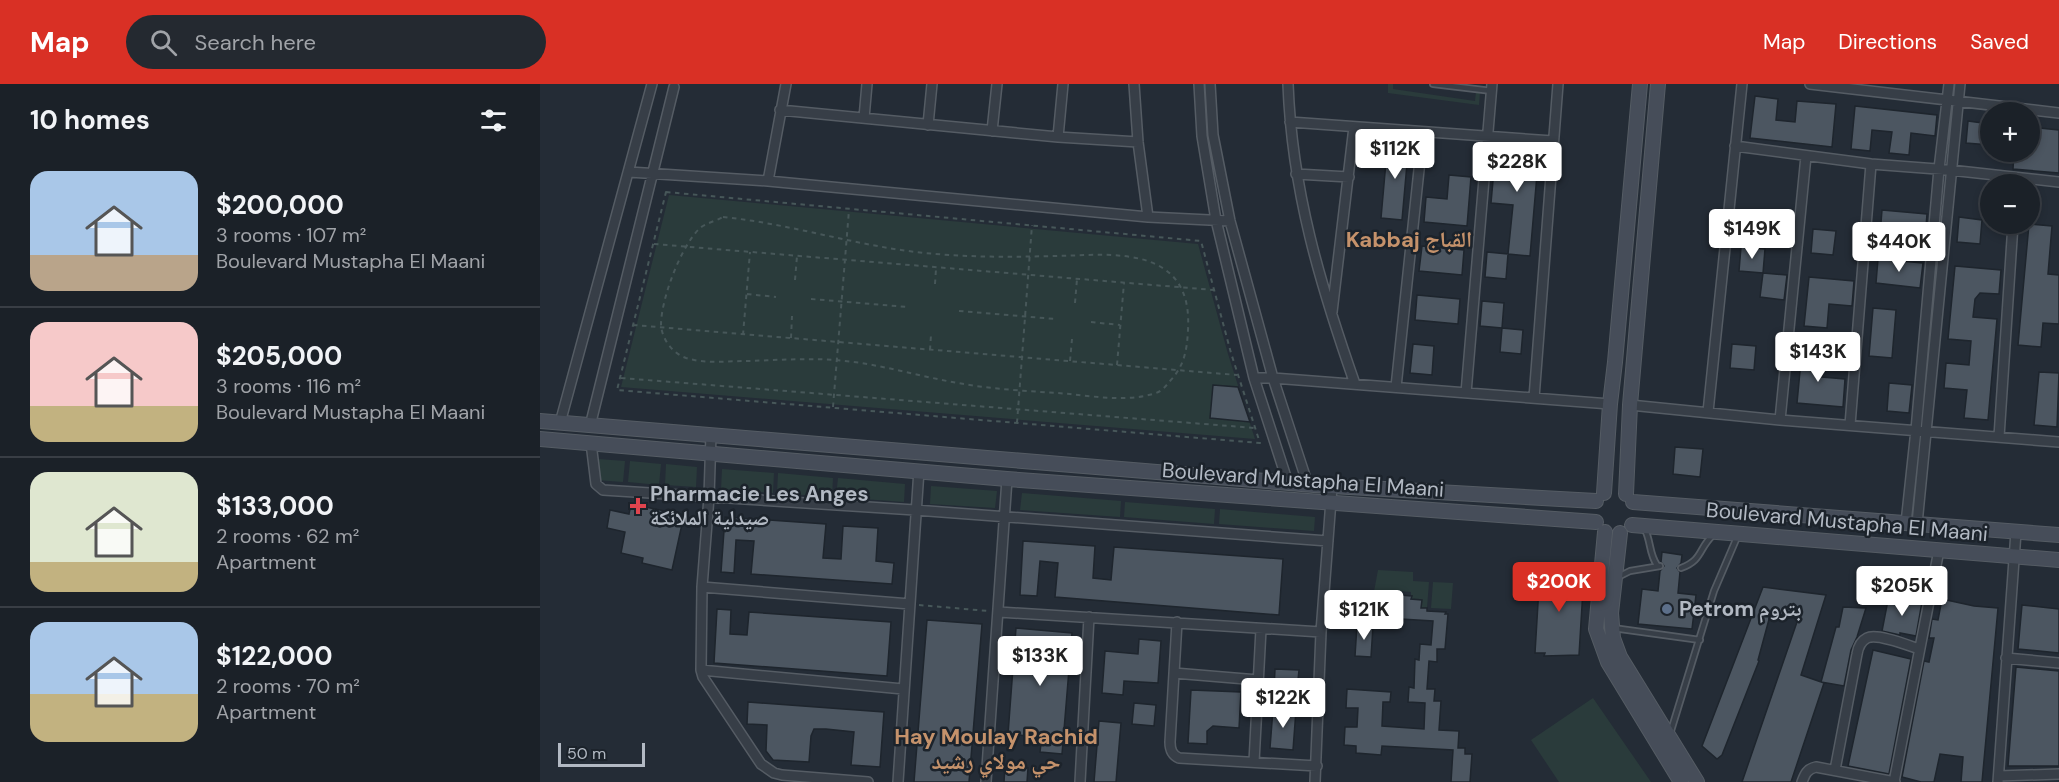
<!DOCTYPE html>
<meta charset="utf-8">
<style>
:root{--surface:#1b2128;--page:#242930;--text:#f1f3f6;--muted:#a0a3a8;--line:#393e45;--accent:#d93025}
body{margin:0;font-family:"DM Sans","Noto Naskh Arabic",sans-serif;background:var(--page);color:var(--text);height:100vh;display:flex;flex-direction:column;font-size:22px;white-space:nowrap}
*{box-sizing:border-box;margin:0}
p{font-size:20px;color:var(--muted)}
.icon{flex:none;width:33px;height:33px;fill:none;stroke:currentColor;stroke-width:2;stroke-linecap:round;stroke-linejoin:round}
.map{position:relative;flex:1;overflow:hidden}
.sheet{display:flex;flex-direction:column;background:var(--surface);width:540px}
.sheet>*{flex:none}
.controls{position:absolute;left:1440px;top:18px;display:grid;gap:12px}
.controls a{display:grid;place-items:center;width:60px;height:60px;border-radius:50%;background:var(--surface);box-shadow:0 3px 9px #0003,0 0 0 2px var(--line);font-size:30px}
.scale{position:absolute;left:18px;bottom:15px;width:87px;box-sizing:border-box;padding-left:6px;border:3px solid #b2b9c3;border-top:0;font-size:16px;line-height:21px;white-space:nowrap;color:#b2b9c3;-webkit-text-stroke:4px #1c232b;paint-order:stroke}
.price{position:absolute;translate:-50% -51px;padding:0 14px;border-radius:6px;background:#fff;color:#222;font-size:20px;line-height:39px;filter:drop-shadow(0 2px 3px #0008)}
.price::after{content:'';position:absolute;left:50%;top:36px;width:18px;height:14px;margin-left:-9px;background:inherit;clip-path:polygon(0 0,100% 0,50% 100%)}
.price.on{background:var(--accent);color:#fff}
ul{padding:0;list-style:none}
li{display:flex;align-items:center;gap:18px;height:150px;padding:0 30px}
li+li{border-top:2px solid var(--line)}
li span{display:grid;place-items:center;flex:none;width:168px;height:120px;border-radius:18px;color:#555}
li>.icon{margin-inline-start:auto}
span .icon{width:72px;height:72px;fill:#fffc;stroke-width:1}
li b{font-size:26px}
h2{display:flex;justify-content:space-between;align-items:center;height:72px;padding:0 30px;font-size:26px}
header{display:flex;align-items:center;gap:36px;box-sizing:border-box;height:84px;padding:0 30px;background:var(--accent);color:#fff}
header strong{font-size:28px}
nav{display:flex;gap:33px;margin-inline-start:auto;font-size:21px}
.search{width:420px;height:54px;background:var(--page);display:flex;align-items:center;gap:15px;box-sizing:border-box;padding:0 21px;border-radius:33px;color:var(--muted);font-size:22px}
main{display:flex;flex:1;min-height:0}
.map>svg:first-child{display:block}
.green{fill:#2a3b3b}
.building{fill:#4c5661;stroke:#1e252d;stroke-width:1.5}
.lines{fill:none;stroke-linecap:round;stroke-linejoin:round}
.lane-casing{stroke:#555c64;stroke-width:8}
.street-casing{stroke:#555c64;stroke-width:12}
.secondary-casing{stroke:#555c64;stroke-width:16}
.path{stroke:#475759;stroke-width:2;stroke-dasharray:4.5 4.5;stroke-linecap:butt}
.lane{stroke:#373e47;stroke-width:4.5}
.street{stroke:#373e47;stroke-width:9}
.secondary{stroke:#464d59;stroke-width:14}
.health-dot{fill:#e0444e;stroke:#1c232b;stroke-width:2}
.service-dot{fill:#5c6f8a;stroke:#1c232b;stroke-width:2}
.labels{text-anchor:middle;stroke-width:5;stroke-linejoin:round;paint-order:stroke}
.street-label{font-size:21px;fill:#b2b9c3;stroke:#1c232b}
.poi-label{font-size:21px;font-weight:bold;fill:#b2b9c3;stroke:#1c232b;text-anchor:start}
.neighbourhood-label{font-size:22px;font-weight:bold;fill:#c5926b;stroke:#1c232b}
</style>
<header>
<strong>Map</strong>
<div class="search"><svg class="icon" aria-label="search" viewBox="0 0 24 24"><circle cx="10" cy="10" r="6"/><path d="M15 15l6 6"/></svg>Search here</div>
<nav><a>Map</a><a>Directions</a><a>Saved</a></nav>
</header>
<main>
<section class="sheet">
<h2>10 homes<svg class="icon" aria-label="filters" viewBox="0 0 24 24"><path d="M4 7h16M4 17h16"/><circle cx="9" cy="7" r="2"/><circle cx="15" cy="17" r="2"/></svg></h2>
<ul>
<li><span style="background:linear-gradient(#a9c7e8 70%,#b9a48a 0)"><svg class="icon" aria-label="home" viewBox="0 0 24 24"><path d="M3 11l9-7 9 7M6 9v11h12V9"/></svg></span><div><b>$200,000</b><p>3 rooms · 107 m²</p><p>Boulevard Mustapha El Maani</p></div></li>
<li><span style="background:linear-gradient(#f6c9c9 70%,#c2b280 0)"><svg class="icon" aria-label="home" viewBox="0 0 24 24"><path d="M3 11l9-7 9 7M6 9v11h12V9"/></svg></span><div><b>$205,000</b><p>3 rooms · 116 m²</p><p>Boulevard Mustapha El Maani</p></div></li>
<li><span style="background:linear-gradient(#dfe7d0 75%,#c2b280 0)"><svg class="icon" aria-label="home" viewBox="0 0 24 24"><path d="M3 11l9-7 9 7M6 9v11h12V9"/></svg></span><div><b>$133,000</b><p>2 rooms · 62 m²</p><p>Apartment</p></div></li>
<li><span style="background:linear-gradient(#a9c7e8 60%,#c2b280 0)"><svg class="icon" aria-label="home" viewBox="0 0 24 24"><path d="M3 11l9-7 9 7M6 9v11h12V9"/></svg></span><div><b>$122,000</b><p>2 rooms · 70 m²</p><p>Apartment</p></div></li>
</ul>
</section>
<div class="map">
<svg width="1519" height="698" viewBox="0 0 1519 698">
<rect width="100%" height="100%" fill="#242c36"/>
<!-- green -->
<path class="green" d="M848 0H853V5L935 17 936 8H940L939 21 848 9Z
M129 111 658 160 688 270 715 355 81 303Z
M58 375 85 377 83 398 56 396Z
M90 377 121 380 119 401 88 398Z
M126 380 157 383 156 403 125 401Z
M182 385 234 389 233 409 181 405Z
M238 389 293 394 292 413 237 409Z
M298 394 365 400 364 418 296 413Z
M391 402 457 407 455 424 390 420Z
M482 409 581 417 580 433 480 426Z
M585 418 675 425 674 440 584 433Z
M680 425 775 433 774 447 679 440Z
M838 486 873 488V497L889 498 887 524H881V516L871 515V508L847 506 846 514 833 513Z
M893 498 913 499 911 525 891 524Z
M1053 614 1111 698H1019L991 656Z"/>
<!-- building -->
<path class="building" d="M1215 12 1238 15 1236 36 1255 38 1257 17 1296 20 1292 63 1210 54Z
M1315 22 1397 31 1395 52 1371 49 1369 71 1349 69 1352 48 1332 46 1330 67 1311 65Z
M1428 37 1450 40V61L1426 59Z
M1490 43 1519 46V89L1473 85 1474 68H1490Z
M848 55 869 57 862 136 841 134Z
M956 63 999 67 990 172 968 170 973 121 951 119Z
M909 91 931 93 927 142 884 138 886 113 907 115Z
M1342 126 1387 130 1385 155 1340 151Z
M1419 133 1442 136 1440 160 1417 158Z
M1489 140 1512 142 1508 190 1519 191V240L1503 239 1501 263 1478 261Z
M1273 145 1296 147 1293 171 1271 169Z
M882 162 924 166 922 191 879 187Z
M1201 163 1225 165 1223 189 1199 187Z
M947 168 968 170 966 195 945 193Z
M1338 175 1383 179 1380 204 1336 199Z
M1415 182 1461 186 1459 210 1440 209 1435 215 1433 233 1457 235 1448 336 1424 334 1427 306 1404 304 1406 279 1429 281 1431 257 1408 255Z
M1223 189 1247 191 1244 216 1220 213Z
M1269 193 1314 197 1312 222 1289 220 1287 244 1264 242Z
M877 211 920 215 918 240 875 236Z
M942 217 964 219 962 244 940 242Z
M1333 224 1356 226 1352 274 1329 272Z
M962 244 983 246 981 270 960 268Z
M873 260 894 262 892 291 870 289Z
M1192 260 1216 262 1214 286 1190 284Z
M1262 266 1285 268 1282 293 1305 295 1303 323 1257 319Z
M1499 288 1519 289 1517 343 1494 341Z
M1349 299 1372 301 1369 329 1347 327Z
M673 301 698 303 710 338 670 334Z
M1135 363 1163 365 1160 393 1133 390Z
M91 420 144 431 132 486 102 479 103 474 81 469 85 448 67 444 70 426 89 430Z
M185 433 286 440 283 474 301 475 303 442 338 444 336 477 354 479 352 500 211 490 214 457 196 456 194 489 181 488Z
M483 457 555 462 553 494 571 496 574 463 743 475 739 531 515 513 518 479 500 477 497 512 480 511Z
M1122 468 1142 471 1141 479 1137 484 1140 488 1138 509 1156 511 1152 545 1098 540 1102 505 1118 507 1120 487 1124 482 1121 478Z
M1000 486 1044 489 1039 571 1004 572 1005 569H995Z
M1223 503 1286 511 1261 591 1284 599 1251 698H1202L1258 535 1231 528 1218 576 1219 577 1182 671 1177 675 1162 662Z
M847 510 872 512 871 515 882 516 881 524H887V527L906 528 905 530H908L905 565H897V578L889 577 887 605H895L894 617H901L899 646 919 647 918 664H925V670H932L930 698H911L913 666 842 662 841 671 816 669V662L804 661 805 643H817L818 624H806L807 605 851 608 850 618H843L842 642 884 645 885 619 868 618 869 603 874 604 875 575 879 576 880 560 891 561 893 537 828 533 829 520 835 521V513L846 514Z
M1356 514 1382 518 1376 552 1360 549V551L1342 547 1348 516 1355 517Z
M1402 515 1434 522 1458 524 1442 698H1421L1423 673 1400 670 1394 698H1381L1362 693 1384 577 1389 578 1394 554H1389L1392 535 1398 536Z
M1482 521 1519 525V569L1478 565Z
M1303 523 1326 524 1317 553 1311 566 1304 602 1281 598 1296 543H1299Z
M177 525 191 526 190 550 207 551 209 528 351 538 347 592 174 579Z
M387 536 442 540 429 698H374Z
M817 541 833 542 831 573 815 572Z
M476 544 532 549 522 670 500 668 501 660 498 653 468 650Z
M599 555 621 557 618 599 584 597 583 611 562 609 565 567 598 570Z
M1333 566 1371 575 1349 690 1308 682Z
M1476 583 1519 587V682H1468Z
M735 585 759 586 757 606 734 605Z
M651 606 701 608 699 644 673 642 667 647V660L648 659Z
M208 618 344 628 340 683 311 681 314 648 286 645H274L271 652 269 678 233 676 226 667 227 641 207 640Z
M594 619 616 621 614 642 592 640Z
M733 625 756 626 753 666 730 664Z
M559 637 581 639 576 698H554Z
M465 682 488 684 487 698H464Z"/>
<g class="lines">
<!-- lane casing -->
<g class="lane-casing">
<path id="lane" d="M893 0 952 7
M1105 446C1111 457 1109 470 1117 481
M1141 484C1163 476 1158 465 1173 451
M1076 494 1090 487 1120 482
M1073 544 1160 556
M1130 650 1174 507 1198 451"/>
</g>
<!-- street casing -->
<g class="street-casing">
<path id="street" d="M594 0 598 58 608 133
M659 0 662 52 676 136 714 294 748 399
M670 0 673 51 690 137 733 294 768 401
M748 0C752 107 780 200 815 300
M1270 0 1519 29
M240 26 518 53 598 58
M324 34 327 0
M750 38 1013 57
M388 41 392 0
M452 47 457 0
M518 53 523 0
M1195 62 1331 80 1410 86 1519 98
M89 88 228 97 608 133 690 137
M756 90 809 93
M228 97 246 0
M792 228 814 43
M714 294H733L1070 320
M856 303 883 48
M926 309 952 0
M994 314 1018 0
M1090 321 1240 336 1519 358
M1168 328 1202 0
M1240 336 1266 72
M20 339 112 0
M1310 341 1331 80
M50 342 134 3
M171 350 169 413 162 503 161 586 163 593 221 680 234 689 242 691 328 698
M1459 353 1473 140
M51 359 56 400 63 406 375 426 788 457
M1366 439 1376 346 1399 85 1409 0
M1377 440 1420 0
M162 503 370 520
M459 528 781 548
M637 538 630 658C630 666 632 671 639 674L777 682
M1466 574 1519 579
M161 586 363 605
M634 589 718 596
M714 678 721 545
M1295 686 1317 570C1318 564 1321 557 1327 554 1337 549 1367 561 1379 565
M1459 692 1519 690
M358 698 379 386
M446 698 467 395
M540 698 549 533
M775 698 781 548 792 403
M1262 698C1265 690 1267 685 1276 683L1355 698
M1354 698 1399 466
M1458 698 1476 448"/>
</g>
<!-- secondary casing -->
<g class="secondary-casing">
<path id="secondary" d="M0 337 774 401 1056 417
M0 355 467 395 1056 438
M1064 409 1070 320 1075 278 1100 0
M1086 410 1090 321 1118 0
M1093 418 1519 451
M1092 441 1519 476
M1065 448 1056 545 1068 578 1141 698
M1080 449 1071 529 1073 554 1080 573 1157 698"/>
</g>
<!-- path -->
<path class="path" d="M126 108 661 157 691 269 720 359 77 306Z
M183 133C243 139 301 157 361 166 422 175 486 173 547 171 604 169 652 179 648 246 647 267 644 282 630 297 626 302 622 307 616 309 589 318 558 313 530 310 493 307 454 306 418 299 377 292 337 279 295 276 266 274 237 276 208 277 188 277 165 280 146 274 132 269 122 255 121 241 121 215 141 162 160 144 166 139 176 137 183 133Z
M114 160 674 206
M255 196 257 172
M395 200 396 185
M207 210 236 213
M271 215 367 223
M535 219 537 195
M419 227 516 235
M551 238 580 241
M93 241 697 291
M203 251 210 168
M251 254 252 232
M390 266 391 251
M530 277 532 255
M577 281 584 199
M81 294 715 344
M293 323 309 126
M477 339 492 141
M379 521 448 527"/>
<!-- lane -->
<use href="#lane" class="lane"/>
<!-- street -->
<use href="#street" class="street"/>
<!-- secondary -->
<use href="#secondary" class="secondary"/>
</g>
<!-- markers -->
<path class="health-dot" d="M95 413h6v6h6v6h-6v6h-6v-6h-6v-6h6z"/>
<circle class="service-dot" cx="1127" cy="525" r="6"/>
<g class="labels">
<!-- street labels -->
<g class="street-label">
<text transform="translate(763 396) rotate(4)" y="7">Boulevard Mustapha El Maani</text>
<text transform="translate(1307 438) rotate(5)" y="7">Boulevard Mustapha El Maani</text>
</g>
<!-- poi labels -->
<g class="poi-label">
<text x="110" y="417">Pharmacie Les Anges<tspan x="110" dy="24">صيدلية الملائكة</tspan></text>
<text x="1139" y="532">Petrom بتروم</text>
</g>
<!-- neighbourhood labels -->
<g class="neighbourhood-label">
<text x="869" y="163">Kabbaj القباج</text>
<text x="456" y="660">Hay Moulay Rachid<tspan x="456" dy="25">حي مولاي رشيد</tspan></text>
</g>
</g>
</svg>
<div class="controls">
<a>+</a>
<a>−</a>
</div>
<div class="scale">50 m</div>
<b class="price" style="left:855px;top:96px">$112K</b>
<b class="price" style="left:977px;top:109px">$228K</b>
<b class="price" style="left:1212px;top:176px">$149K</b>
<b class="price" style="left:1359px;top:189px">$440K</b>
<b class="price" style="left:1278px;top:299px">$143K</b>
<b class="price on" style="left:1019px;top:529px">$200K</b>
<b class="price" style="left:1362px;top:533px">$205K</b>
<b class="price" style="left:824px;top:557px">$121K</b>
<b class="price" style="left:500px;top:603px">$133K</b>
<b class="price" style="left:743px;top:645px">$122K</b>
</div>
</main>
